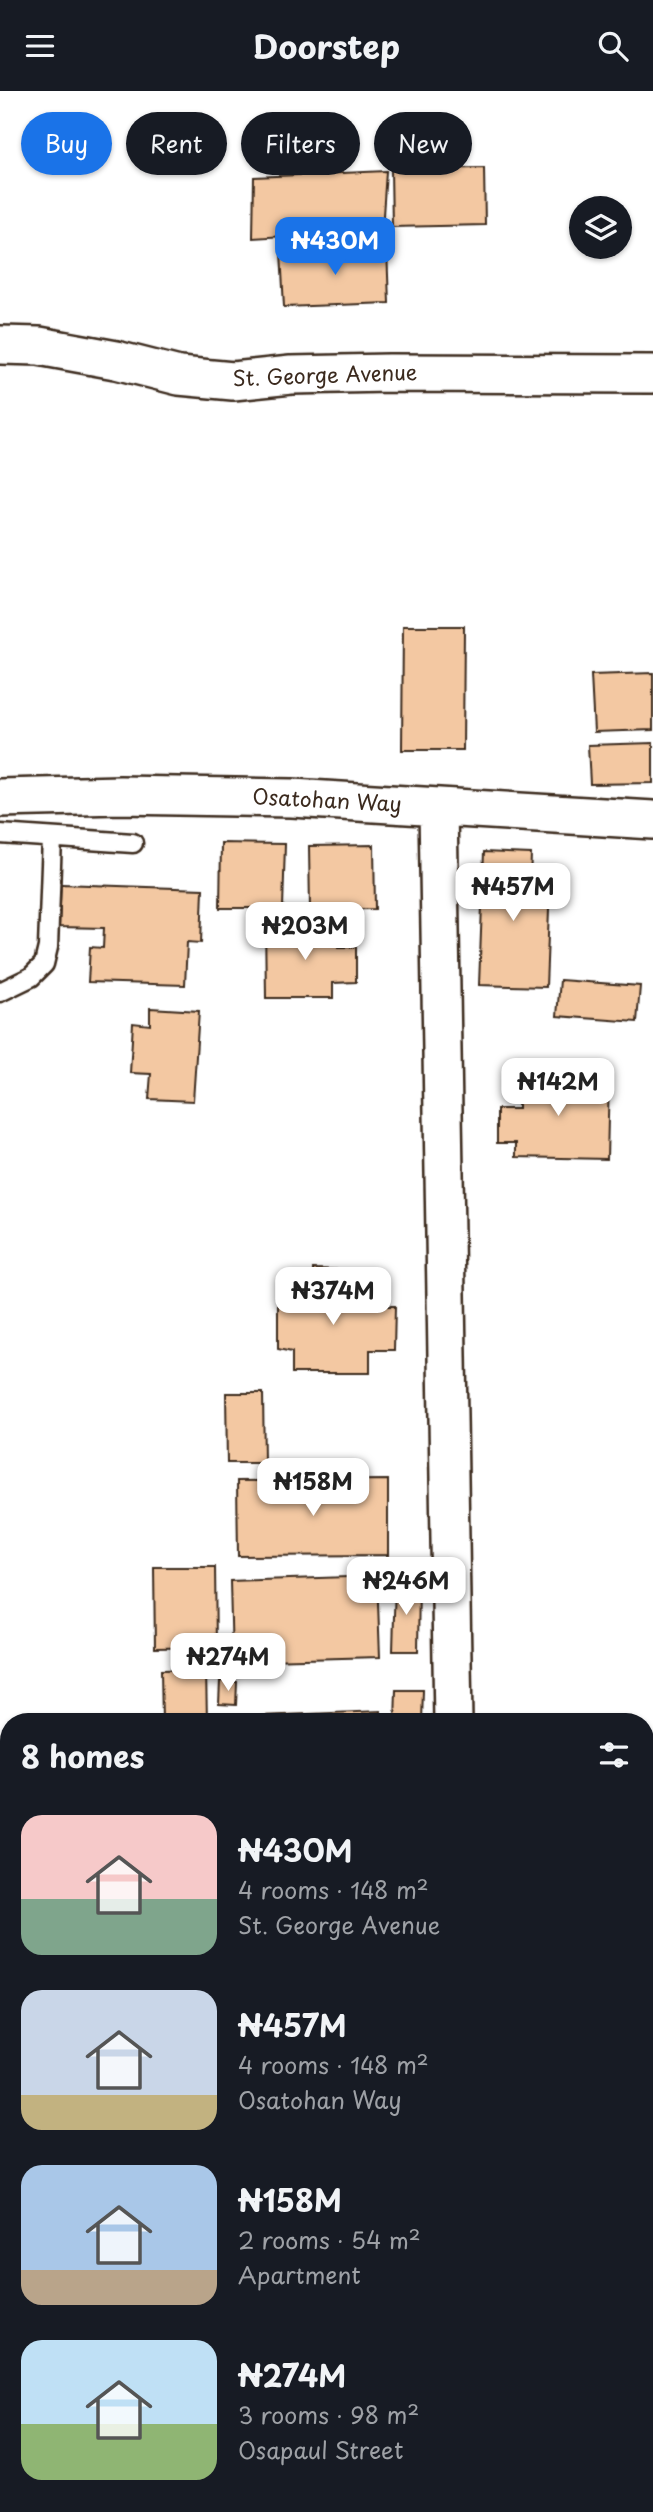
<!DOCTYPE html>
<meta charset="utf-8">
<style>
:root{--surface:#171b24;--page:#20242c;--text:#f1f3f6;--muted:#9ea1a6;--accent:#1a73e8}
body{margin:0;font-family:"Playpen Sans",sans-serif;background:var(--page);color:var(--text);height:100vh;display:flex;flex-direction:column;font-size:26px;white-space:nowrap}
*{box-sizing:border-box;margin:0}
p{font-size:23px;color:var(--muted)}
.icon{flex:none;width:38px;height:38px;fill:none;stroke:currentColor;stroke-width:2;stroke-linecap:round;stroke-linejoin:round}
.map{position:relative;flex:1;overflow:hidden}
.drawer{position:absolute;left:0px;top:1622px;width:654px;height:800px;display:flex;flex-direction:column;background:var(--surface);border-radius:28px 28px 0 0;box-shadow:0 2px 5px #0004}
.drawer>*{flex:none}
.banner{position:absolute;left:21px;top:21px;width:612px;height:63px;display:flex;gap:14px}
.tools{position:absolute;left:569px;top:105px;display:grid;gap:14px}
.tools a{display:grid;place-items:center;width:63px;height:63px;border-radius:50%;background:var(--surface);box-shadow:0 2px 5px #0004;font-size:35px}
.price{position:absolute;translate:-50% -60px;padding:0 16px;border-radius:14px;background:#fff;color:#222;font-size:23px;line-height:46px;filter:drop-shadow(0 2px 4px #0008)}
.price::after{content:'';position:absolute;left:50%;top:42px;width:21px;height:16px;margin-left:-10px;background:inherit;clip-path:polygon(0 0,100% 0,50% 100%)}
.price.selected{background:var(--accent);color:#fff}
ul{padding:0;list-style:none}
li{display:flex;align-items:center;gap:21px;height:175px;padding:0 21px}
li span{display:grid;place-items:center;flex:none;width:196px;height:140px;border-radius:21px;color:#555}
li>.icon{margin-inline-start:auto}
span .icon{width:84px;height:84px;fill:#fffc;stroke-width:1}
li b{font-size:30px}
h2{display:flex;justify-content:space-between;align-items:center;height:84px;padding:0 21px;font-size:30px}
.tag{padding:0 24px;border-radius:32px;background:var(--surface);box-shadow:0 2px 5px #0004;font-size:24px;line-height:63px}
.tag.selected{background:var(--accent);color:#fff}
header{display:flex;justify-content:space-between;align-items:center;height:91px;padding:0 21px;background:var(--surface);font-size:32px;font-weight:700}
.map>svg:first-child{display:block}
.building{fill:#f3c8a2;stroke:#3b2a1e;stroke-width:2}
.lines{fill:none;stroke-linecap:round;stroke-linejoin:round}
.service-casing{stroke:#3b2a1e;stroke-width:23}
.minor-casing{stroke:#3b2a1e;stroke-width:42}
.service{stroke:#fff;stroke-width:18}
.minor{stroke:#fff;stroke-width:37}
.labels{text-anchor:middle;stroke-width:5;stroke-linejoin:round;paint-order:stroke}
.street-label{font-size:21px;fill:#3b2a1e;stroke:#fff}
</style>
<header><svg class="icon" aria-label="menu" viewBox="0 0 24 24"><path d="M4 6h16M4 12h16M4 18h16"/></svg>Doorstep<svg class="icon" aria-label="search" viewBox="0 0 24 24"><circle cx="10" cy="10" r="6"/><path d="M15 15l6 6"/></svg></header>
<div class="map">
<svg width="653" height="2421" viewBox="0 0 653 2421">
<rect width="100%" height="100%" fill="#fff"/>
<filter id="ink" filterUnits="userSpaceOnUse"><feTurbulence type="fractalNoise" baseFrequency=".0143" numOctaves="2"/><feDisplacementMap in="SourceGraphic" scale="14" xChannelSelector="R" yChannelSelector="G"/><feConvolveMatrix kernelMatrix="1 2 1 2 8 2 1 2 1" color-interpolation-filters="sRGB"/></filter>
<g filter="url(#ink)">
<!-- building -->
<path class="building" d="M484 77 485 134 392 136 391 78Z
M386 80 382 139 253 147 254 86Z
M387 157 389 212 284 216 281 161Z
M403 535H464L463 659H402Z
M653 582V639L594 641 591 584Z
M653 652V692L590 693 588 654Z
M221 752 285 753 283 817H220Z
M374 754 375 818 310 819 309 755Z
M484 761 531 763 530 791 550 792 546 896 479 894Z
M61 793 203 798 201 852 187 851 185 894 88 891 90 856 103 857 104 837 59 836Z
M265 829H299L300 842H338V856H356V891L333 892V907H266Z
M560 889 640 895 637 931 557 925Z
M150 917 199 920 193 1010 149 1008 151 983 130 982 133 932 150 934Z
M518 984 609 986 607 1068 516 1066V1052H497V1018H518Z
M313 1178 343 1179V1196H357V1205H368V1215H395L394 1259H370V1282H292V1261L278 1258V1209H301V1199H313Z
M226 1302H263L264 1372H227Z
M388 1389V1464L238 1465 237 1390Z
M154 1476H215L216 1556 155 1557Z
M377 1485 380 1566 232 1570 230 1490Z
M395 1491H419L418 1560H393Z
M206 1578 207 1631H162L161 1579Z
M220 1590 237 1591 236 1614 219 1613Z
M396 1599H423L422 1631H395Z
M381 1620V1631H233V1626Z
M646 1655 653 1657V1798L646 1796Z
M646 1903 653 1904V2050L646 2049Z
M646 2337H653V2376H646Z"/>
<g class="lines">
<!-- service casing -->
<g class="service-casing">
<path id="service" d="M0 743 133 752
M0 901 31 886 44 873 48 856 52 747
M0 1859 9 1861
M0 2018H9"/>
</g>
<!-- minor casing -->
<g class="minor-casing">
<path id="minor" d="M0 254 39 255 116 269 179 285 233 290 291 284 389 282 653 283
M0 707 120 704 292 707 653 729
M438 716 453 1631
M0 1694 9 1697
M646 1869 653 1871
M646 2279 653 2280
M0 2292 3 2421
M421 2413 422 2421
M616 2413V2421"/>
</g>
<!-- service -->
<use href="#service" class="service"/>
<!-- minor -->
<use href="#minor" class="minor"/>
</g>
</g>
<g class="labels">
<!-- street labels -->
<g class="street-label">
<text transform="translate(325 285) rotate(-2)" y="7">St. George Avenue</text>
<text transform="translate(327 710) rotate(3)" y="7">Osatohan Way</text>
</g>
</g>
</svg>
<div class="tools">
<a><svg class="icon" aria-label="layers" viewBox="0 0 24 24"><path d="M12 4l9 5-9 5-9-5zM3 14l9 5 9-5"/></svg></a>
</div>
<b class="price selected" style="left:335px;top:186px">₦430M</b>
<b class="price" style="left:513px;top:832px">₦457M</b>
<b class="price" style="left:305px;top:871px">₦203M</b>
<b class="price" style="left:558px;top:1027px">₦142M</b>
<b class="price" style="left:333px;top:1236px">₦374M</b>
<b class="price" style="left:313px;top:1427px">₦158M</b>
<b class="price" style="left:406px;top:1526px">₦246M</b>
<b class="price" style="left:228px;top:1602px">₦274M</b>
<div class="banner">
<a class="tag selected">Buy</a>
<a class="tag">Rent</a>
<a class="tag">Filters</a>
<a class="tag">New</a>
</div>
<section class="drawer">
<h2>8 homes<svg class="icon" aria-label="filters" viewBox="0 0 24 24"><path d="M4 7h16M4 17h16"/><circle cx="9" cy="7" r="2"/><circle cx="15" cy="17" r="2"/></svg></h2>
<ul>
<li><span style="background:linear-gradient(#f6c9c9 60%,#7fa58c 0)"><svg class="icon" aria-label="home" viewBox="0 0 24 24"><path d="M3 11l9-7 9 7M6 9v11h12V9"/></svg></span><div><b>₦430M</b><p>4 rooms · 148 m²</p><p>St. George Avenue</p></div></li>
<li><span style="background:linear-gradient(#c9d6e8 75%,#c2b280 0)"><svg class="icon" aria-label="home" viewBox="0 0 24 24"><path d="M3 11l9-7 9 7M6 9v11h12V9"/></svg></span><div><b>₦457M</b><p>4 rooms · 148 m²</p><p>Osatohan Way</p></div></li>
<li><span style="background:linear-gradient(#a9c7e8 75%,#b9a48a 0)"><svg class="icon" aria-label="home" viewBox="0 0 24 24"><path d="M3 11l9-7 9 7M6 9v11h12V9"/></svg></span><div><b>₦158M</b><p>2 rooms · 54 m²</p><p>Apartment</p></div></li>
<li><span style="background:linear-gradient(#bfe0f5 60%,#8fb573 0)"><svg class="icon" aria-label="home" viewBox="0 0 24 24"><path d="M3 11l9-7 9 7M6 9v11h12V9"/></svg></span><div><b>₦274M</b><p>3 rooms · 98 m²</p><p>Osapaul Street</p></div></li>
</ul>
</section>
</div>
